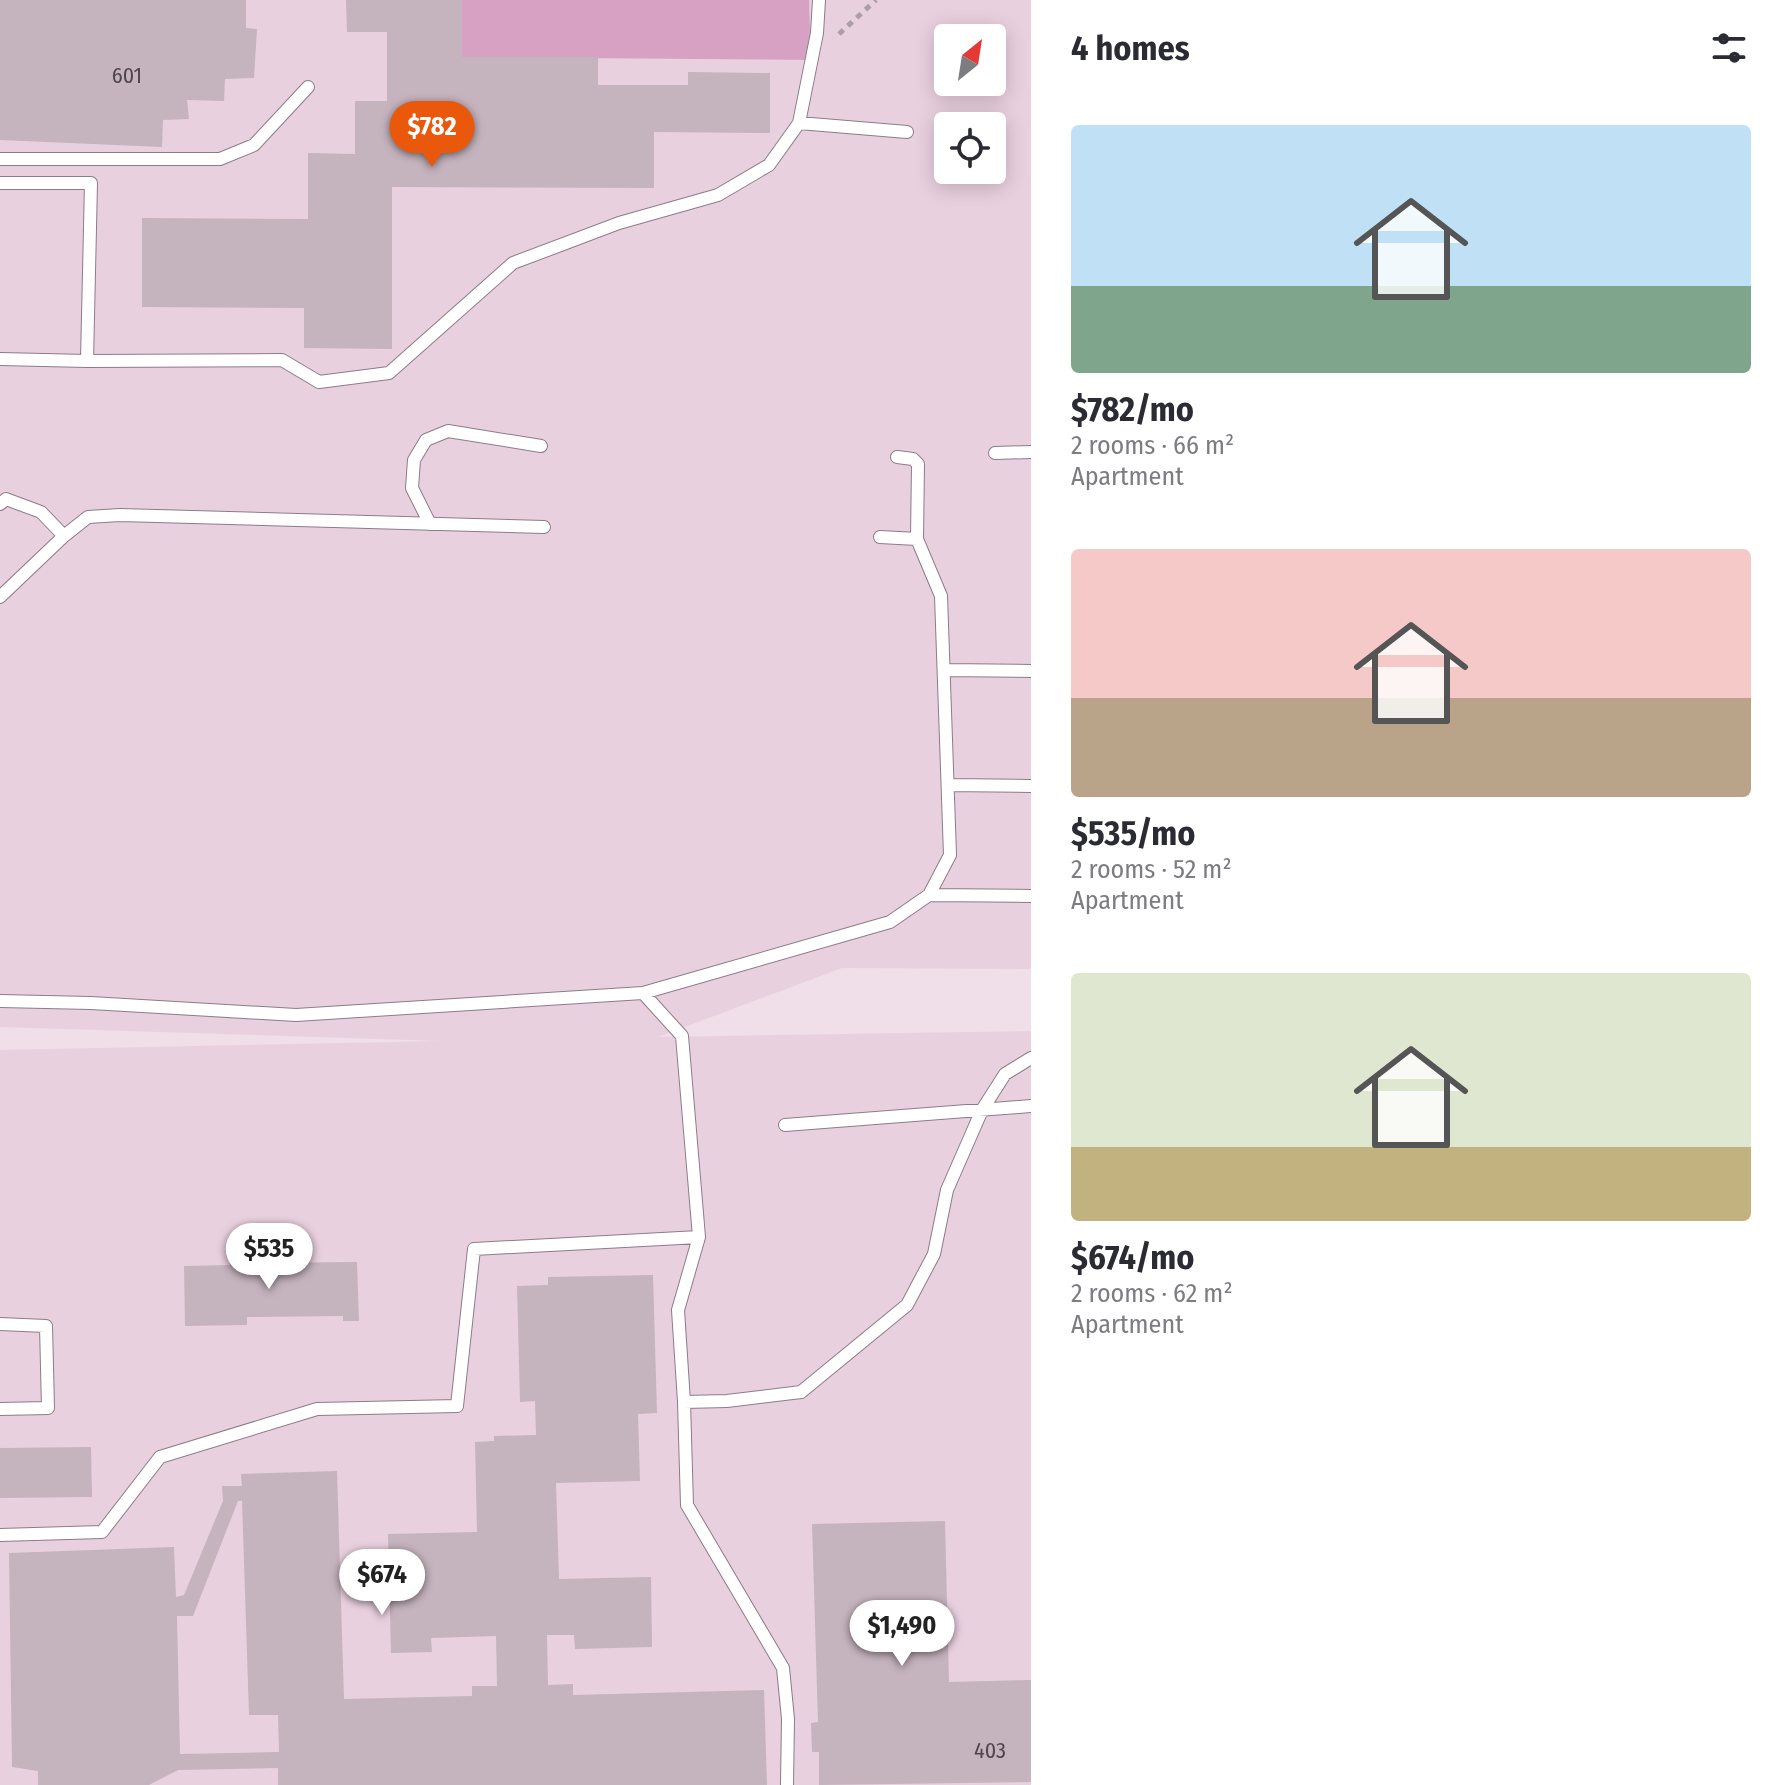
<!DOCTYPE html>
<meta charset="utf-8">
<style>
:root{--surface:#fff;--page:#f2f2f3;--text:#2b2b33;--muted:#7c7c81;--accent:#ea580c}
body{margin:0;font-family:"Fira Sans Condensed",sans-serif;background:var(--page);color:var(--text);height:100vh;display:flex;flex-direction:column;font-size:30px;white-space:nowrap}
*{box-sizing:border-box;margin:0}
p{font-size:26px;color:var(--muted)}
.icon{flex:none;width:44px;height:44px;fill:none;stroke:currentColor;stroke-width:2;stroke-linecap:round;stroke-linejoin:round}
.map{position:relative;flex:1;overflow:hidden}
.sheet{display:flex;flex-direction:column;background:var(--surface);width:760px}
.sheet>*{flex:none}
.needle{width:52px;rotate:30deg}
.fabs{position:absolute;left:934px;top:24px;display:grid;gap:16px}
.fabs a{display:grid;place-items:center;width:72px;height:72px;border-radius:8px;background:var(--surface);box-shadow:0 4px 20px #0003;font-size:40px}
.price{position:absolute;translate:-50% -68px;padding:0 18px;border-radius:28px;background:#fff;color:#222;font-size:26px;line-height:52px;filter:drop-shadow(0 2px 4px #0008)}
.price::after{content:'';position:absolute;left:50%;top:48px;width:24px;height:18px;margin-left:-12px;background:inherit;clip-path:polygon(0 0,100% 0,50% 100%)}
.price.selected{background:var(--accent);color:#fff}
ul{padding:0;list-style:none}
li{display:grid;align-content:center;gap:16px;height:424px;padding:0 40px}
li span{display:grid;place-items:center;height:248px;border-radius:8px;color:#555}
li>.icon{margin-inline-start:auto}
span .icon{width:144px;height:144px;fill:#fffc;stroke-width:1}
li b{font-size:34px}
h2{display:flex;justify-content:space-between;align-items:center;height:96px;padding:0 40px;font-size:34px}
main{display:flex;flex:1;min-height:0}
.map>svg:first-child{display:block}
.built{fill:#e9d0df;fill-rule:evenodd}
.green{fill:#d7a1c3}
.building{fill:#c5b3be;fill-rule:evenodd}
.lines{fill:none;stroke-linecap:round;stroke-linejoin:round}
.service-casing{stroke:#8c7c86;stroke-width:14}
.path{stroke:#ac9ea7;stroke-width:5;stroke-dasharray:6 6;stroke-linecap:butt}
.service{stroke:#fff;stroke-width:12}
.labels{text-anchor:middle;stroke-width:7;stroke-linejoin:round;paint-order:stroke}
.number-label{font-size:22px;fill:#4f464c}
</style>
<main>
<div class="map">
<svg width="1031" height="1785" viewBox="0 0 1031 1785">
<rect width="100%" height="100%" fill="#f0dee9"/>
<!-- built -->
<path class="built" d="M0 0H1031V969L842 968 658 1037 1031 1031V1785H0V1050L442 1041 0 1027ZM948 38H992V82H948ZM948 126H992V170H948Z"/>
<!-- green -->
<path class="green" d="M462 0H809L811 60 462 57Z"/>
<!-- building -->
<path class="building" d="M0 0H246V28L257 29 254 78 225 79 224 101 187 100 189 119 163 120 162 147 0 140Z
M346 0H462V57H598V85H688V72L770 73V133L654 132V188L392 187V349L304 348V308L142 307V218L308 219V153L355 154V101H387V32H347Z
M229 1253H247V1263L357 1262 359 1321H343V1316L247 1317V1325L185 1326 184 1266 230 1265Z
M653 1275 657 1413 638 1414 640 1481 556 1483 559 1579 651 1577 652 1647 575 1649 574 1635H547L548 1685 573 1684V1695L764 1690 767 1785H278V1768L178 1770 149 1785H38V1771L12 1767 9 1553 174 1547 176 1597 184 1595 223 1501 222 1486H242L241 1474 337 1471 344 1699 472 1696V1686H497L496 1636 431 1638 432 1652 391 1653 388 1534 477 1532 475 1442 494 1441V1436L536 1435 535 1401 520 1402 517 1286 548 1285V1277ZM238 1501H242L249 1715H278L279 1752 180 1754 177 1616H193Z
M91 1447 92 1497 0 1498V1448Z
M945 1521 949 1682 1031 1680V1782L819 1785V1752H812L811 1723 818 1722 812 1524Z"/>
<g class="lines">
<!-- service casing -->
<g class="service-casing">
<path id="service" d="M799 123 907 132
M0 159H220L254 145 308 87
M0 183H91L87 361 282 360 319 382 389 373 513 263 619 223 718 195 769 165 799 123 817 33 819 0
M0 359 87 361
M995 453 1031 452
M0 504 6 499 41 512 64 536
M430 524 412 488 414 460 426 440 448 431 541 446
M880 537 917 539
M0 597 64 536 88 517 120 515 544 527
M944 670 1031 671
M948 785 1031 786
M929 895 1031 896
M643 993 682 1036 699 1237 678 1310 684 1402 687 1505 783 1668 788 1719 787 1785
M0 1001 91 1003 296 1015 643 993 890 922 929 895 950 855 941 596 917 539 918 464 913 459 897 457
M785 1125 1031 1106
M0 1324 46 1326 48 1408 0 1409
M684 1402 727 1401 801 1392 907 1305 934 1254 947 1190 982 1110 1005 1074 1031 1058
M0 1535 102 1532 160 1457 317 1409 457 1406 474 1249 699 1237"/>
</g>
<!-- path -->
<path class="path" d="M839 34 876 0"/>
<!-- service -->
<use href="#service" class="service"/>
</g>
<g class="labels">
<!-- number labels -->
<g class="number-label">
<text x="127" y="83">601</text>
<text x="990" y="1758">403</text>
</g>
</g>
</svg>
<div class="fabs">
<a><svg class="needle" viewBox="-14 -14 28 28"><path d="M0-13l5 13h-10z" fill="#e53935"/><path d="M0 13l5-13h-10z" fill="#7c7c81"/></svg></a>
<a><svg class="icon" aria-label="locate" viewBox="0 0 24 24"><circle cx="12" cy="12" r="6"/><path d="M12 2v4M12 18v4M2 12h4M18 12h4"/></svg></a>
</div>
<b class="price selected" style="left:432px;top:169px">$782</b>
<b class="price" style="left:269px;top:1291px">$535</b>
<b class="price" style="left:382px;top:1617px">$674</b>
<b class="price" style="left:902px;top:1668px">$1,490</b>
</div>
<section class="sheet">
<h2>4 homes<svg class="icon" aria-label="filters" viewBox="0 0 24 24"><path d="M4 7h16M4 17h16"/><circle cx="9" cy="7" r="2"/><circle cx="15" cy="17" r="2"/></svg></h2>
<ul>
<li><span style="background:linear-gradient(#bfe0f5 65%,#7fa58c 0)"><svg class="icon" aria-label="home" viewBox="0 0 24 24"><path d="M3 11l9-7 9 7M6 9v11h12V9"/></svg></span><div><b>$782/mo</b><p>2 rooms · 66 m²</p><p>Apartment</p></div></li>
<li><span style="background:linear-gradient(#f6c9c9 60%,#b9a48a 0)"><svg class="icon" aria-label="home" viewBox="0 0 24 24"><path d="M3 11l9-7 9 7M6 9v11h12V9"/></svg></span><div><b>$535/mo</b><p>2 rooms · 52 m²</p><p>Apartment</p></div></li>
<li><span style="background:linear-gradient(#dfe7d0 70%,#c2b280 0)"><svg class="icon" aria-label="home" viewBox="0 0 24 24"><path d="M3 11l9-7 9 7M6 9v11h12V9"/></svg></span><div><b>$674/mo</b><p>2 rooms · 62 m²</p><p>Apartment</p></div></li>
</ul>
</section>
</main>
